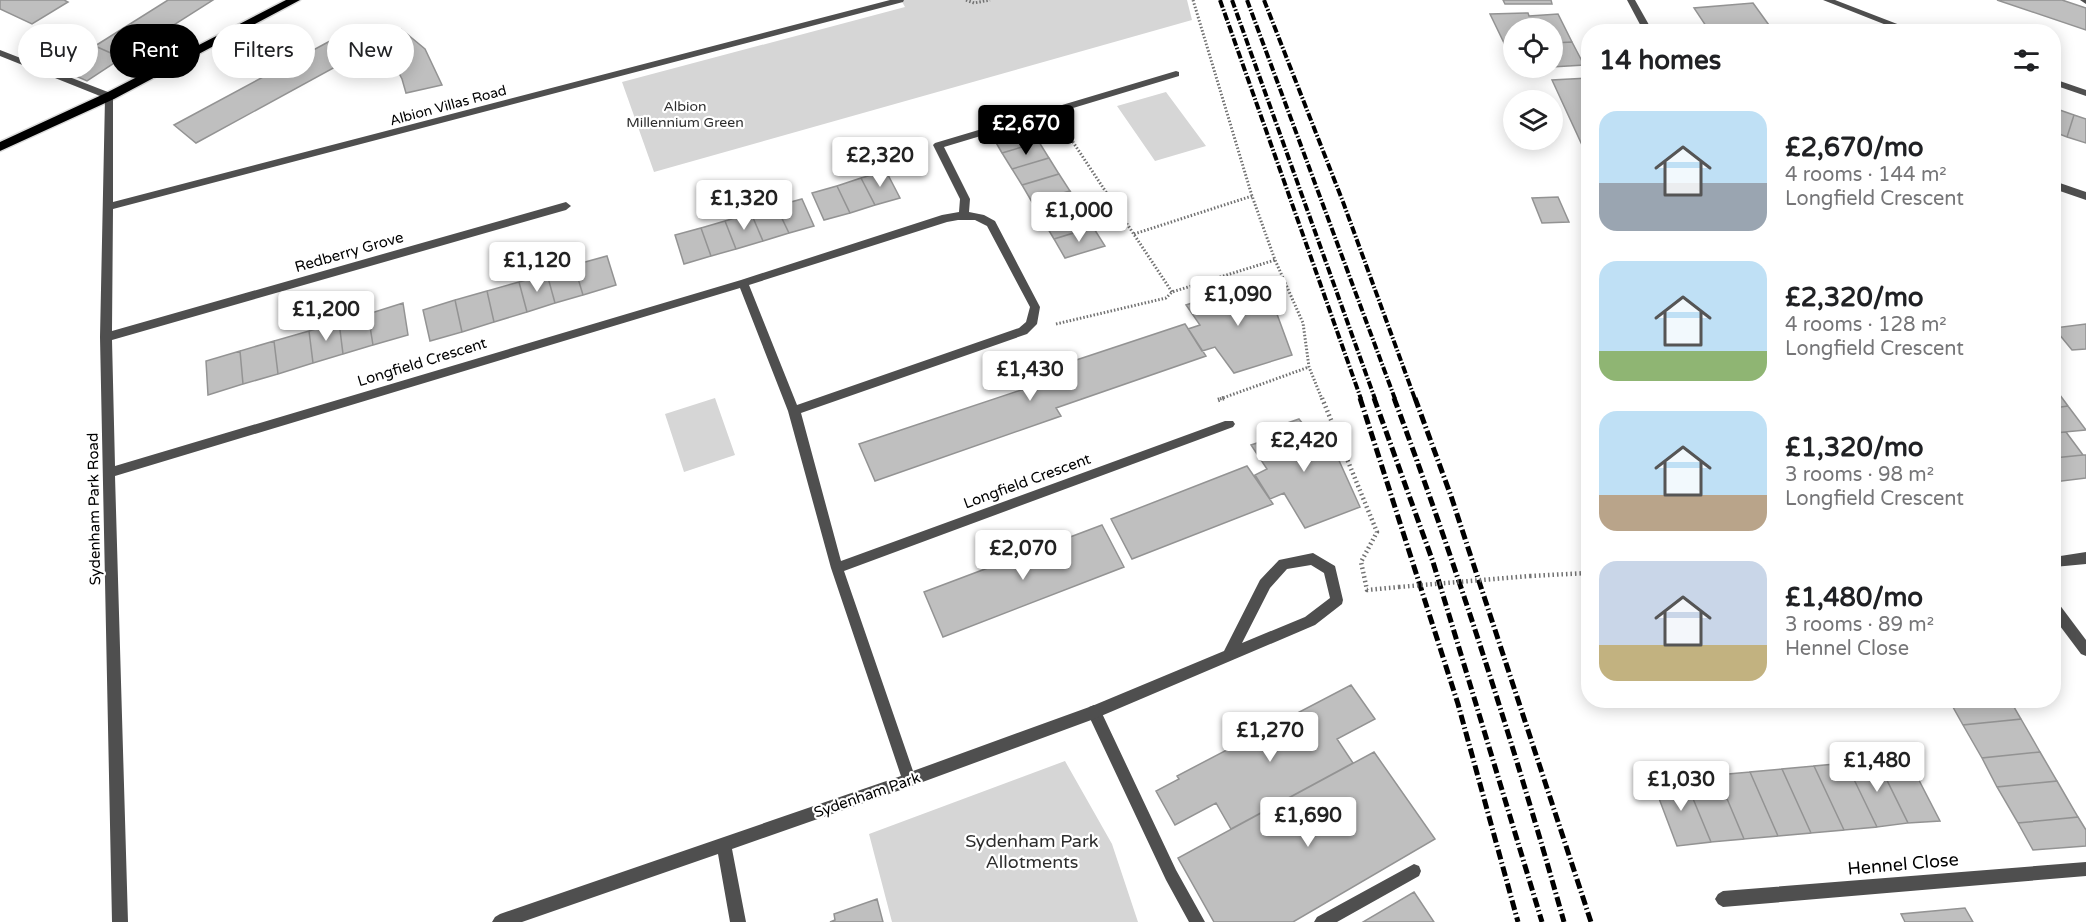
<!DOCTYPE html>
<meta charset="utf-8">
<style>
:root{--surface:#fff;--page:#f6f6f6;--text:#202124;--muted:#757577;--accent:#000}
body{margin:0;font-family:"Varela Round",sans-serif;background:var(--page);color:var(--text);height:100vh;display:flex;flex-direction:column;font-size:22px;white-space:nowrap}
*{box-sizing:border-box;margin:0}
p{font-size:20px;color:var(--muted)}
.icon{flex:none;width:33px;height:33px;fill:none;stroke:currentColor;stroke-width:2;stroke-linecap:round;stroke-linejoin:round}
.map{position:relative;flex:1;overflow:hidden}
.panel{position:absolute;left:1581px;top:24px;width:480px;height:684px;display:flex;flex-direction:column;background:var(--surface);border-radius:24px;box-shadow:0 3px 15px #0003}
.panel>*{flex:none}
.guide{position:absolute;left:18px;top:24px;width:570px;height:54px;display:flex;gap:12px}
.controls{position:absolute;left:1503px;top:18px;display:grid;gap:12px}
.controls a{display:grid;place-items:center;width:60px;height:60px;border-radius:50%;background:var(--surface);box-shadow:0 3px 15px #0003;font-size:30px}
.price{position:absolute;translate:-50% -51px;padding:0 14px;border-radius:6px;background:#fff;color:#222;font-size:20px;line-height:39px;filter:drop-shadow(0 2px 3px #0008)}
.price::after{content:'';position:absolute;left:50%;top:36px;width:18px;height:14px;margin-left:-9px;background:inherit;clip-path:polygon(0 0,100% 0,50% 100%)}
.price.selected{background:var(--accent);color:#fff}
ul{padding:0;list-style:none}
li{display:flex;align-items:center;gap:18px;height:150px;padding:0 18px}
li span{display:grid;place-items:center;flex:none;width:168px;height:120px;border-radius:18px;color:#555}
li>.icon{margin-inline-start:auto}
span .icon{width:72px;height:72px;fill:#fffc;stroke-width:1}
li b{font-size:26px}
h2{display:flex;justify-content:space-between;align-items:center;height:72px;padding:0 18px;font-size:26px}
.tag{padding:0 21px;border-radius:27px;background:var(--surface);box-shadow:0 3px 15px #0003;font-size:21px;line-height:54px}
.tag.selected{background:var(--accent);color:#fff}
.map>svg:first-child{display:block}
.green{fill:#d6d6d6}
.building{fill:#bfbfbf;stroke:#939393;stroke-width:1.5}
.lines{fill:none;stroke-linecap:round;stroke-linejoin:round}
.primary-casing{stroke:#dbdbdb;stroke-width:3}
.path-far1{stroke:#717171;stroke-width:3;stroke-dasharray:1.5 2;stroke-linecap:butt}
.path{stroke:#717171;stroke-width:4.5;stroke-dasharray:1.5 3;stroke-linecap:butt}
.service{fill:#4f4f4f;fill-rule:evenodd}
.minor{fill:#4f4f4f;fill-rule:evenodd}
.primary{fill:#000;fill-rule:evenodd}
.rail-far1{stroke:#000;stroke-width:4;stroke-dasharray:8 2 1.5 2;stroke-linecap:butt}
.rail{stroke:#000;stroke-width:5;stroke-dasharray:10 3 1.5 3;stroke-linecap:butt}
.path-bridge{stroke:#717171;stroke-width:4.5;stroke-dasharray:1.5 3;stroke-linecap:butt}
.labels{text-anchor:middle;stroke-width:4.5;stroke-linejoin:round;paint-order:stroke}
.far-street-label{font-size:14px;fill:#000;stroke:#fff}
.far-park-label{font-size:14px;fill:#2d2d2d;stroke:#fff}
.street-label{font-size:15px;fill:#000;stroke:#fff}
.near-park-label{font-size:18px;fill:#2d2d2d;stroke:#fff}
.near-street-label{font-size:18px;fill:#000;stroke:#fff}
</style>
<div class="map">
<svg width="2086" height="922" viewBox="0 0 2086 922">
<rect width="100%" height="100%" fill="#fff"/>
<!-- green -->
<path class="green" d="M901 0H1187L1192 20 654 172 622 82 905 7Z
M1166 92 1206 146 1155 161 1117 106Z
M715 398 735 455 684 472 665 414Z
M1065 761 1112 844 1138 922H892L869 834Z"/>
<!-- building -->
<path class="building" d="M0 0H64L68 2 32 24 0 9Z
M168 0H213L122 58 95 46Z
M1503 0H1551L1552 4H1505Z
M1997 0H2062L2086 8V30Z
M1753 3 1774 32H1710L1694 8Z
M1528 13 1529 16 1558 14 1572 42 1552 43V28H1514V45H1505L1490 14Z
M358 26 381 42 196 143 174 125Z
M401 29 425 49 442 85 406 93 402 79 393 62 375 44Z
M1572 42 1584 65 1552 67V43Z
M95 46 122 58 87 81 60 69Z
M1588 78V158L1552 80Z
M2054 108 2074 115 2067 137 2054 132Z
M2074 115 2086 119V143L2067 137Z
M1027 124 1039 142 1002 153 991 134Z
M1039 142 1049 158 1012 169 1002 153Z
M1049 158 1059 174 1022 185 1012 169Z
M886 171 900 198 875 205 861 178Z
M1059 174 1070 191 1032 202 1022 185Z
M861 178 875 205 850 213 837 186Z
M837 186 850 213 824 220 812 193Z
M1070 191 1080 207 1042 219 1032 202Z
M1558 197 1569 222 1542 223 1532 198Z
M802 199 814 226 789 233 776 206Z
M776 206 789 233 763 241 751 213Z
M1080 207 1093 227 1054 239 1042 219Z
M751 213 763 241 736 249 725 221Z
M725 221 736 249 711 256 701 228Z
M1093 227 1105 246 1065 258 1054 239Z
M701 228 711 256 684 264 675 235Z
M607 256 616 285 583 295 574 265Z
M574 265 583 295 555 303 547 274Z
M547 274 555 303 527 312 519 282Z
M1233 280 1249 303 1270 295 1292 355 1234 373 1215 347 1202 351 1188 329 1200 325 1186 305 1198 301 1194 294Z
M519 282 527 312 494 322 487 291Z
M487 291 494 322 462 332 455 300Z
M455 300 462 332 430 341 423 310Z
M403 303 408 335 373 345 368 314Z
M368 314 373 345 343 354 339 322Z
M339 322 343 354 313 363 309 331Z
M1185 324 1206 356 1056 408 1061 416 875 481 859 444 1036 385 1031 375Z
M2086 324V349L2072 350 2054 328Z
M309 331 313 363 278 374 274 341Z
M274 341 278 374 243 384 240 351Z
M240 351 243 384 208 395 206 361Z
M2054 387 2068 406 2054 408Z
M2068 406 2086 430 2054 433V408Z
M1299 419 1314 438 1327 434 1360 507 1305 528 1284 493 1270 499 1255 475 1267 469 1251 445 1263 441 1259 433Z
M2066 432 2083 455 2054 458V433Z
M2083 455H2086V478L2054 482V458Z
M1247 466 1273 504 1132 559 1111 519Z
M1102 525 1124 567 943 637 924 592Z
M1351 685 1375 719 1337 739 1353 763 1231 829 1216 803 1175 825 1156 791 1179 779 1177 776Z
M1949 700H2010L2021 719 1963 725Z
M2021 719 2040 752 1982 758 1963 725Z
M1374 752 1435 839 1293 922H1214L1178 858Z
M2040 752 2057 781 1997 787 1982 758Z
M1907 757 1940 821 1908 823 1877 760Z
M1877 760 1908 823 1877 827 1846 763Z
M1846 763 1877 827 1844 830 1814 766Z
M1814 766 1844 830 1811 833 1782 769Z
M1782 769 1811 833 1778 836 1750 772Z
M1750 772 1778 836 1744 839 1717 775Z
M1717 775 1744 839 1711 842 1684 777Z
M1684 777 1711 842 1677 846 1652 780Z
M2057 781 2078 817 2018 823 1997 787Z
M2078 817 2086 830V846L2033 850 2018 823Z
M1414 892 1434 922H1363Z
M877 899 883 922H830L835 920 834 914Z
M1965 908 1973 922H1905L1901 914Z"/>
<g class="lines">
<!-- primary casing -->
<g class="primary-casing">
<path id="primary" d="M286 0H300L114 99 0 151V142L106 93Z"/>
</g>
<!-- path-far1 -->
<path class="path-far1" d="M966 0 974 3 990 0
M1193 0 1252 196 1275 260 1303 323 1309 367 1322 399
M1065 130 1172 292
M1134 234 1252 196
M1056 324 1166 298 1172 292 1275 260
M1220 399 1309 367"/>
<!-- path -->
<path class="path" d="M1322 398 1377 532 1361 562 1367 590 1399 587
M1218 400 1224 398
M1530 576 1588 573"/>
<!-- service -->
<path class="service" d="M2080 0H2086V4Z
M2054 181 2086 192V200L2054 189Z
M1094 705 1099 707 1176 870 1205 922H1189L1166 880 1087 712 1089 707Z
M1414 864 1419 866 1421 871 1419 876 1337 922H1314L1317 917Z"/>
<!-- minor -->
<path class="minor" d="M890 0H904L903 2 113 209 112 331 566 202 571 206 566 210 112 340 115 466 741 280 942 215 959 212 960 199 933 145 935 143 1176 71 1179 72V76L944 147 970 199 969 212 984 215 995 221 1040 307 1037 324 1027 334 801 413 841 561 1225 421H1233L1235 424 1233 427 844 571 913 771 1092 706 1224 651 1260 580 1279 560 1313 553 1335 566 1343 600 1342 604 1315 625 1094 719 909 787 732 849 746 922H730L718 854 522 922H492L495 917 500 914 901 776 831 568 788 411 740 288 115 476 128 922H112L100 337 105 98 0 56V50L113 94V202ZM958 220H975L987 226 1030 307 1026 322 1019 328 797 405 749 285 947 222ZM1311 565 1324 573 1330 598 1305 617 1242 643 1270 588 1287 569Z
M1627 0H1635L1653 32H1644Z
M1823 0H1835L1918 32H1904Z
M2054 79 2086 90V96L2054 85Z
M2086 552V564L2054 567V557Z
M2054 602 2059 604 2086 640V656L2081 654 2054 618Z
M2086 862V876L1723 907 1718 904 1715 899 1718 894 1723 891Z"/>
<!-- primary -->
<use href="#primary" class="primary"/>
<!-- rail-far1 -->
<path class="rail-far1" d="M1220 0 1361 399
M1232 0 1375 399
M1247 0 1395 399
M1264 0 1343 202 1415 399"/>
<!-- rail -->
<path class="rail" d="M1360 398 1458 704 1518 922
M1374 398 1433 562 1542 922
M1394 398C1458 570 1514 745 1564 922
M1415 398 1451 496 1591 922"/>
<!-- path-bridge -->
<path class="path-bridge" d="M1399 587 1530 576"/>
</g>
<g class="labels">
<!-- far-street labels -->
<g class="far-street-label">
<text transform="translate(448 105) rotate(-15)" y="5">Albion Villas Road</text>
</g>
<!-- far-park labels -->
<g class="far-park-label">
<text x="685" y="111">Albion<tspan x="685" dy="16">Millennium Green</tspan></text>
</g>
<!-- street labels -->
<g class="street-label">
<text transform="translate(349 252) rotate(-16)" y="5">Redberry Grove</text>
<text transform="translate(422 362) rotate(-17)" y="5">Longfield Crescent</text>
<text transform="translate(1027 481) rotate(-20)" y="5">Longfield Crescent</text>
<text transform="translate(94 509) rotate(-91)" y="5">Sydenham Park Road</text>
<text transform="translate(867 795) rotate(-19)" y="5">Sydenham Park</text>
</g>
<!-- near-park labels -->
<g class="near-park-label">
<text x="1032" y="847">Sydenham Park<tspan x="1032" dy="21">Allotments</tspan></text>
</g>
<!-- near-street labels -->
<g class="near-street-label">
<text transform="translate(1903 864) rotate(-5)" y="6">Hennel Close</text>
</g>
</g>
</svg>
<div class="controls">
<a><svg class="icon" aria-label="locate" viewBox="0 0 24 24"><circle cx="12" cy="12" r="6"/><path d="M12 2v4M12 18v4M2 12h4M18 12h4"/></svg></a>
<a><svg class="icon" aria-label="layers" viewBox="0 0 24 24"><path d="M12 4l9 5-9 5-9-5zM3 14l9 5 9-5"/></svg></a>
</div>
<b class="price selected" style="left:1026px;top:156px">£2,670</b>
<b class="price" style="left:880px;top:188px">£2,320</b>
<b class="price" style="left:744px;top:231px">£1,320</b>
<b class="price" style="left:1079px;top:243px">£1,000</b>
<b class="price" style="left:537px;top:293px">£1,120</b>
<b class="price" style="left:1238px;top:327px">£1,090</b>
<b class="price" style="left:326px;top:342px">£1,200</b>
<b class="price" style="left:1030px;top:402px">£1,430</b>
<b class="price" style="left:1304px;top:473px">£2,420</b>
<b class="price" style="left:1023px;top:581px">£2,070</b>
<b class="price" style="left:1270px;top:763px">£1,270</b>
<b class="price" style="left:1877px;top:793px">£1,480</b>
<b class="price" style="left:1681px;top:812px">£1,030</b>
<b class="price" style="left:1308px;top:848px">£1,690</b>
<div class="guide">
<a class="tag">Buy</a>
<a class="tag selected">Rent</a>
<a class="tag">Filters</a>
<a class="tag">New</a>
</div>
<section class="panel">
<h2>14 homes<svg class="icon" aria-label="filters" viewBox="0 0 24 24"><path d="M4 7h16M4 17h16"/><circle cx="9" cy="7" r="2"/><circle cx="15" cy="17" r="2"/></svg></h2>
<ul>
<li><span style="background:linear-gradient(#bfe0f5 60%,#9aa5b1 0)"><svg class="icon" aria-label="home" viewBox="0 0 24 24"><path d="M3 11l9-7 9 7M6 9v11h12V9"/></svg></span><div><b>£2,670/mo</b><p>4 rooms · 144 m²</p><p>Longfield Crescent</p></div></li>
<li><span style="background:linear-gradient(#bfe0f5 75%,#8fb573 0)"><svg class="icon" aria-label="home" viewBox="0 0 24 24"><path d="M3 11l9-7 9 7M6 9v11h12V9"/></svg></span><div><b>£2,320/mo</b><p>4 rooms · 128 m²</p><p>Longfield Crescent</p></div></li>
<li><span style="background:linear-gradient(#bfe0f5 70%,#b9a48a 0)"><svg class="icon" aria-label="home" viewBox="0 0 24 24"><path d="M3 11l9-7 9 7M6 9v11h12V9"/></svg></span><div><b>£1,320/mo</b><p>3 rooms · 98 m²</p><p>Longfield Crescent</p></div></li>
<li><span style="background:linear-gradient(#c9d6e8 70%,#c2b280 0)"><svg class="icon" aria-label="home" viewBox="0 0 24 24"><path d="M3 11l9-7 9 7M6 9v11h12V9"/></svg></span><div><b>£1,480/mo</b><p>3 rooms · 89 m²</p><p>Hennel Close</p></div></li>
</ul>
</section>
</div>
